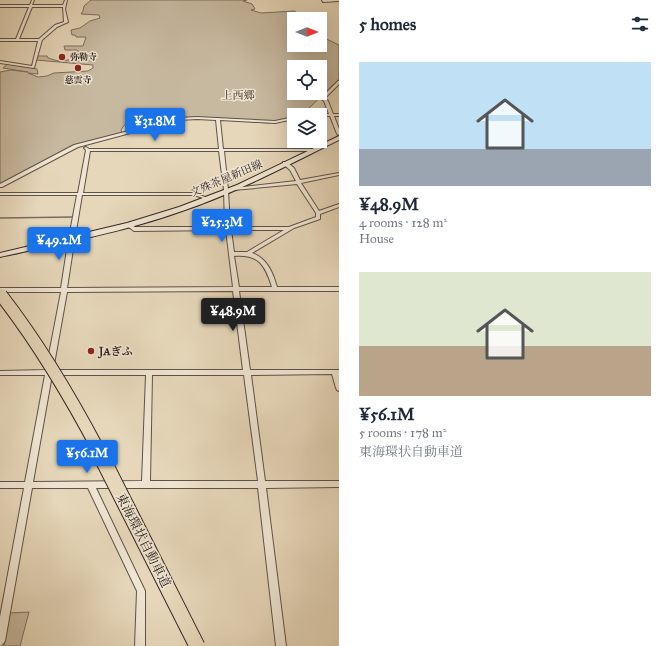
<!DOCTYPE html>
<meta charset="utf-8">
<style>
:root{--surface:#fff;--page:#f6f6f7;--text:#1f2937;--muted:#747a83;--accent:#1a73e8}
body{margin:0;font-family:"IM FELL Great Primer","Noto Serif JP",serif;background:var(--page);color:var(--text);height:100vh;display:flex;flex-direction:column;font-size:15px;white-space:nowrap}
*{box-sizing:border-box;margin:0}
p{font-size:13px;color:var(--muted)}
.icon{flex:none;width:22px;height:22px;fill:none;stroke:currentColor;stroke-width:2;stroke-linecap:round;stroke-linejoin:round}
.map{position:relative;flex:1;overflow:hidden}
.drawer{display:flex;flex-direction:column;background:var(--surface);width:332px}
.drawer>*{flex:none}
.needle{width:26px;rotate:90deg}
.buttons{position:absolute;left:287px;top:12px;display:grid;gap:8px}
.buttons a{display:grid;place-items:center;width:40px;height:40px;border-radius:0px;background:var(--surface);box-shadow:0 4px 16px #0002;font-size:20px}
.price{position:absolute;translate:-50% -34px;padding:0 9px;border-radius:4px;background:var(--accent);color:#fff;font-size:13px;line-height:26px;filter:drop-shadow(0 1px 2px #0008)}
.price::after{content:'';position:absolute;left:50%;top:24px;width:12px;height:9px;margin-left:-6px;background:inherit;clip-path:polygon(0 0,100% 0,50% 100%)}
.price.on{background:#222;color:#fff}
ul{padding:0;list-style:none}
li{display:grid;align-content:center;gap:8px;height:212px;padding:0 20px}
li span{display:grid;place-items:center;height:124px;border-radius:0px;color:#555}
li>.icon{margin-inline-start:auto}
span .icon{width:72px;height:72px;fill:#fffc;stroke-width:1}
li b{font-size:17px}
h2{display:flex;justify-content:space-between;align-items:center;height:48px;padding:0 20px;font-size:17px}
main{display:flex;flex:1;min-height:0}
.map>svg:first-child{display:block}
.green{fill:#c7b9a0;stroke:#7c6f60;fill-rule:evenodd}
.lines{fill:none;stroke-linecap:round;stroke-linejoin:round}
.stream{stroke:#796b5d;stroke-width:1.5}
.street-casing{stroke:#5f5246;stroke-width:2}
.secondary-casing{stroke:#322520;stroke-width:2}
.street{fill:#efe5d2;fill-rule:evenodd}
.secondary{fill:#efe5d2;fill-rule:evenodd}
.highway-bridge-far2-casing{stroke:#322520;stroke-width:11;stroke-linecap:butt}
.highway-bridge-far1-casing{stroke:#322520;stroke-width:14;stroke-linecap:butt}
.highway-bridge-casing{stroke:#322520;stroke-width:17;stroke-linecap:butt}
.highway-bridge-far2{stroke:#e6d7ba;stroke-width:10}
.highway-bridge-far1{stroke:#e6d7ba;stroke-width:12}
.highway-bridge{stroke:#e6d7ba;stroke-width:15}
.poi-dot{fill:#8f2418;stroke:#efe5d2;stroke-width:1.5}
.labels{text-anchor:middle;stroke-width:3;stroke-linejoin:round;paint-order:stroke}
.far-poi-label{font-size:9px;font-weight:bold;fill:#322520;stroke:#efe5d2;text-anchor:start}
.far-quarter-label{font-size:11px;fill:#322520;stroke:#efe5d2}
.street-label{font-size:11px;fill:#322520;stroke:#efe5d2}
.poi-label{font-size:11px;font-weight:bold;fill:#322520;stroke:#efe5d2;text-anchor:start}
.near-street-label{font-size:13px;fill:#322520;stroke:#efe5d2}
</style>
<main>
<div class="map">
<svg width="339" height="646" viewBox="0 0 339 646">
<rect width="100%" height="100%" fill="#e6d7ba"/>
<filter id="stains"><feTurbulence type="fractalNoise" baseFrequency=".005" numOctaves="4"/><feColorMatrix values="0 0 0 0 .2 0 0 0 0 .09 0 0 0 0 .02 0 0 0 .5 -.17"/></filter>
<radialGradient id="worn" r=".72"><stop offset=".6" stop-color="#630" stop-opacity="0"/><stop offset="1" stop-color="#630" stop-opacity=".3"/></radialGradient>
<!-- green -->
<path class="green" d="M91 0H247L243 1 252 4 255 9 251 10 261 13 295 11 300 19H294V45H320V36L339 45V79L304 113 294 115V118L268 123 192 118 174 121 171 120 172 116 156 109 142 122C134 122 125 121 121 130L122 133 80 145 0 185V72L11 70 28 72 3 68 9 63 37 69 38 74 28 73 38 77 47 76 54 73 88 71 93 68V65L36 60 37 56H47L48 58 58 61 78 59 79 53 77 50H65L64 46H83L86 37H76L75 35H72L71 30 80 28 90 21 100 18 99 15 81 14 83 11 84 6ZM294 67H320V93H294Z
M29 612 20 646H4L9 613Z"/>
<g class="lines">
<!-- stream -->
<path class="stream" d="M0 218 74 217"/>
<!-- street casing -->
<g class="street-casing">
<path id="street" d="M32 0H34L32 5H63L65 0H67L65 9 68 22 57 27 42 40 34 68 0 63V61L32 66 38 41H0V39H16L29 7H0V5H30ZM32 7H63L64 22 55 25 39 39H19Z
M322 0H339V1L323 2Z
M338 81H339V84L325 98 328 101 333 114H339V116H334L339 129V135L337 134 330 116H320V115H298L300 114H329L324 101 321 98Z
M197 117 275 121 294 117V119L275 123 220 120 223 149H314L316 150 314 151H224L228 190 230 227H289L316 217V213L297 184 234 190 232 189 234 188 296 181 290 170 283 164V162H287L294 168 300 180 339 173V175L301 183 319 211 339 204V207L320 214V219L294 228 252 253C267 258 273 273 277 287H339V291H239L250 370H339V391L337 390 336 388 332 374 251 375 265 481H339V487L266 488 286 646H276L258 488H96L145 591V646H135L137 591 88 488H32L5 641 3 644 0 646V617L24 488H0V482H25L45 375H0V371L46 370 61 292H0V288H61L68 243 77 195H0V193H78L86 150 84 148 86 147 89 149H219L216 120 197 119 179 120 78 147 2 187H0V184L74 145 179 118ZM90 151H219L224 190 225 227H135L129 223 126 225 134 231 226 230 233 287 67 288 74 243 82 195H194L206 199 208 198 194 193H83ZM231 230H284L247 252H234ZM234 256C259 254 265 265 272 287H239ZM233 291 243 370H53L67 292ZM52 375H146L142 481 33 482ZM152 375H244L258 481H150Z"/>
</g>
<!-- secondary casing -->
<g class="secondary-casing">
<path id="secondary" d="M339 136V140C288 165 238 192 185 210 125 232 62 243 0 257V253L127 223 179 207 237 185Z"/>
</g>
<!-- street -->
<use href="#street" class="street"/>
<!-- secondary -->
<use href="#secondary" class="secondary"/>
<!-- highway-bridge-far2 casing -->
<g class="highway-bridge-far2-casing">
<path id="highway-bridge-far2" d="M0 294 2 296"/>
</g>
<!-- highway-bridge-far1 casing -->
<g class="highway-bridge-far1-casing">
<path id="highway-bridge-far1" d="M1 295C39 344 70 396 99 451"/>
</g>
<!-- highway-bridge casing -->
<g class="highway-bridge-casing">
<path id="highway-bridge" d="M98 450 197 646"/>
</g>
<!-- highway-bridge-far2 -->
<use href="#highway-bridge-far2" class="highway-bridge-far2"/>
<!-- highway-bridge-far1 -->
<use href="#highway-bridge-far1" class="highway-bridge-far1"/>
<!-- highway-bridge -->
<use href="#highway-bridge" class="highway-bridge"/>
</g>
<!-- markers -->
<g class="poi-dot">
<circle cx="62" cy="57" r="4"/>
<circle cx="78" cy="68" r="4"/>
<circle cx="91" cy="351" r="4"/>
</g>
<g class="labels">
<!-- far-poi labels -->
<g class="far-poi-label">
<text x="70" y="60">弥勒寺</text>
<text x="78" y="83" text-anchor="middle">慈雲寺</text>
</g>
<!-- far-quarter labels -->
<g class="far-quarter-label">
<text x="238" y="99">上西郷</text>
</g>
<!-- street labels -->
<g class="street-label">
<text transform="translate(226 178) rotate(-23)" y="4">文殊茶屋新田線</text>
</g>
<!-- poi labels -->
<g class="poi-label">
<text x="99" y="355">JAぎふ</text>
</g>
<!-- near-street labels -->
<g class="near-street-label">
<text transform="translate(144 540) rotate(63)" y="5">東海環状自動車道</text>
</g>
</g>
<rect width="100%" height="100%" filter="url(#stains)"/>
<rect width="100%" height="100%" fill="url(#worn)"/>
</svg>
<div class="buttons">
<a><svg class="needle" viewBox="-14 -14 28 28"><path d="M0-13l5 13h-10z" fill="#e53935"/><path d="M0 13l5-13h-10z" fill="#747a83"/></svg></a>
<a><svg class="icon" aria-label="locate" viewBox="0 0 24 24"><circle cx="12" cy="12" r="6"/><path d="M12 2v4M12 18v4M2 12h4M18 12h4"/></svg></a>
<a><svg class="icon" aria-label="layers" viewBox="0 0 24 24"><path d="M12 4l9 5-9 5-9-5zM3 14l9 5 9-5"/></svg></a>
</div>
<b class="price" style="left:155px;top:142px">¥31.8M</b>
<b class="price" style="left:222px;top:243px">¥25.3M</b>
<b class="price" style="left:59px;top:261px">¥49.2M</b>
<b class="price on" style="left:233px;top:332px">¥48.9M</b>
<b class="price" style="left:87px;top:474px">¥56.1M</b>
</div>
<section class="drawer">
<h2>5 homes<svg class="icon" aria-label="filters" viewBox="0 0 24 24"><path d="M4 7h16M4 17h16"/><circle cx="9" cy="7" r="2"/><circle cx="15" cy="17" r="2"/></svg></h2>
<ul>
<li><span style="background:linear-gradient(#bfe0f5 70%,#9aa5b1 0)"><svg class="icon" aria-label="home" viewBox="0 0 24 24"><path d="M3 11l9-7 9 7M6 9v11h12V9"/></svg></span><div><b>¥48.9M</b><p>4 rooms · 128 m²</p><p>House</p></div></li>
<li><span style="background:linear-gradient(#dfe7d0 60%,#b9a48a 0)"><svg class="icon" aria-label="home" viewBox="0 0 24 24"><path d="M3 11l9-7 9 7M6 9v11h12V9"/></svg></span><div><b>¥56.1M</b><p>5 rooms · 178 m²</p><p>東海環状自動車道</p></div></li>
</ul>
</section>
</main>
